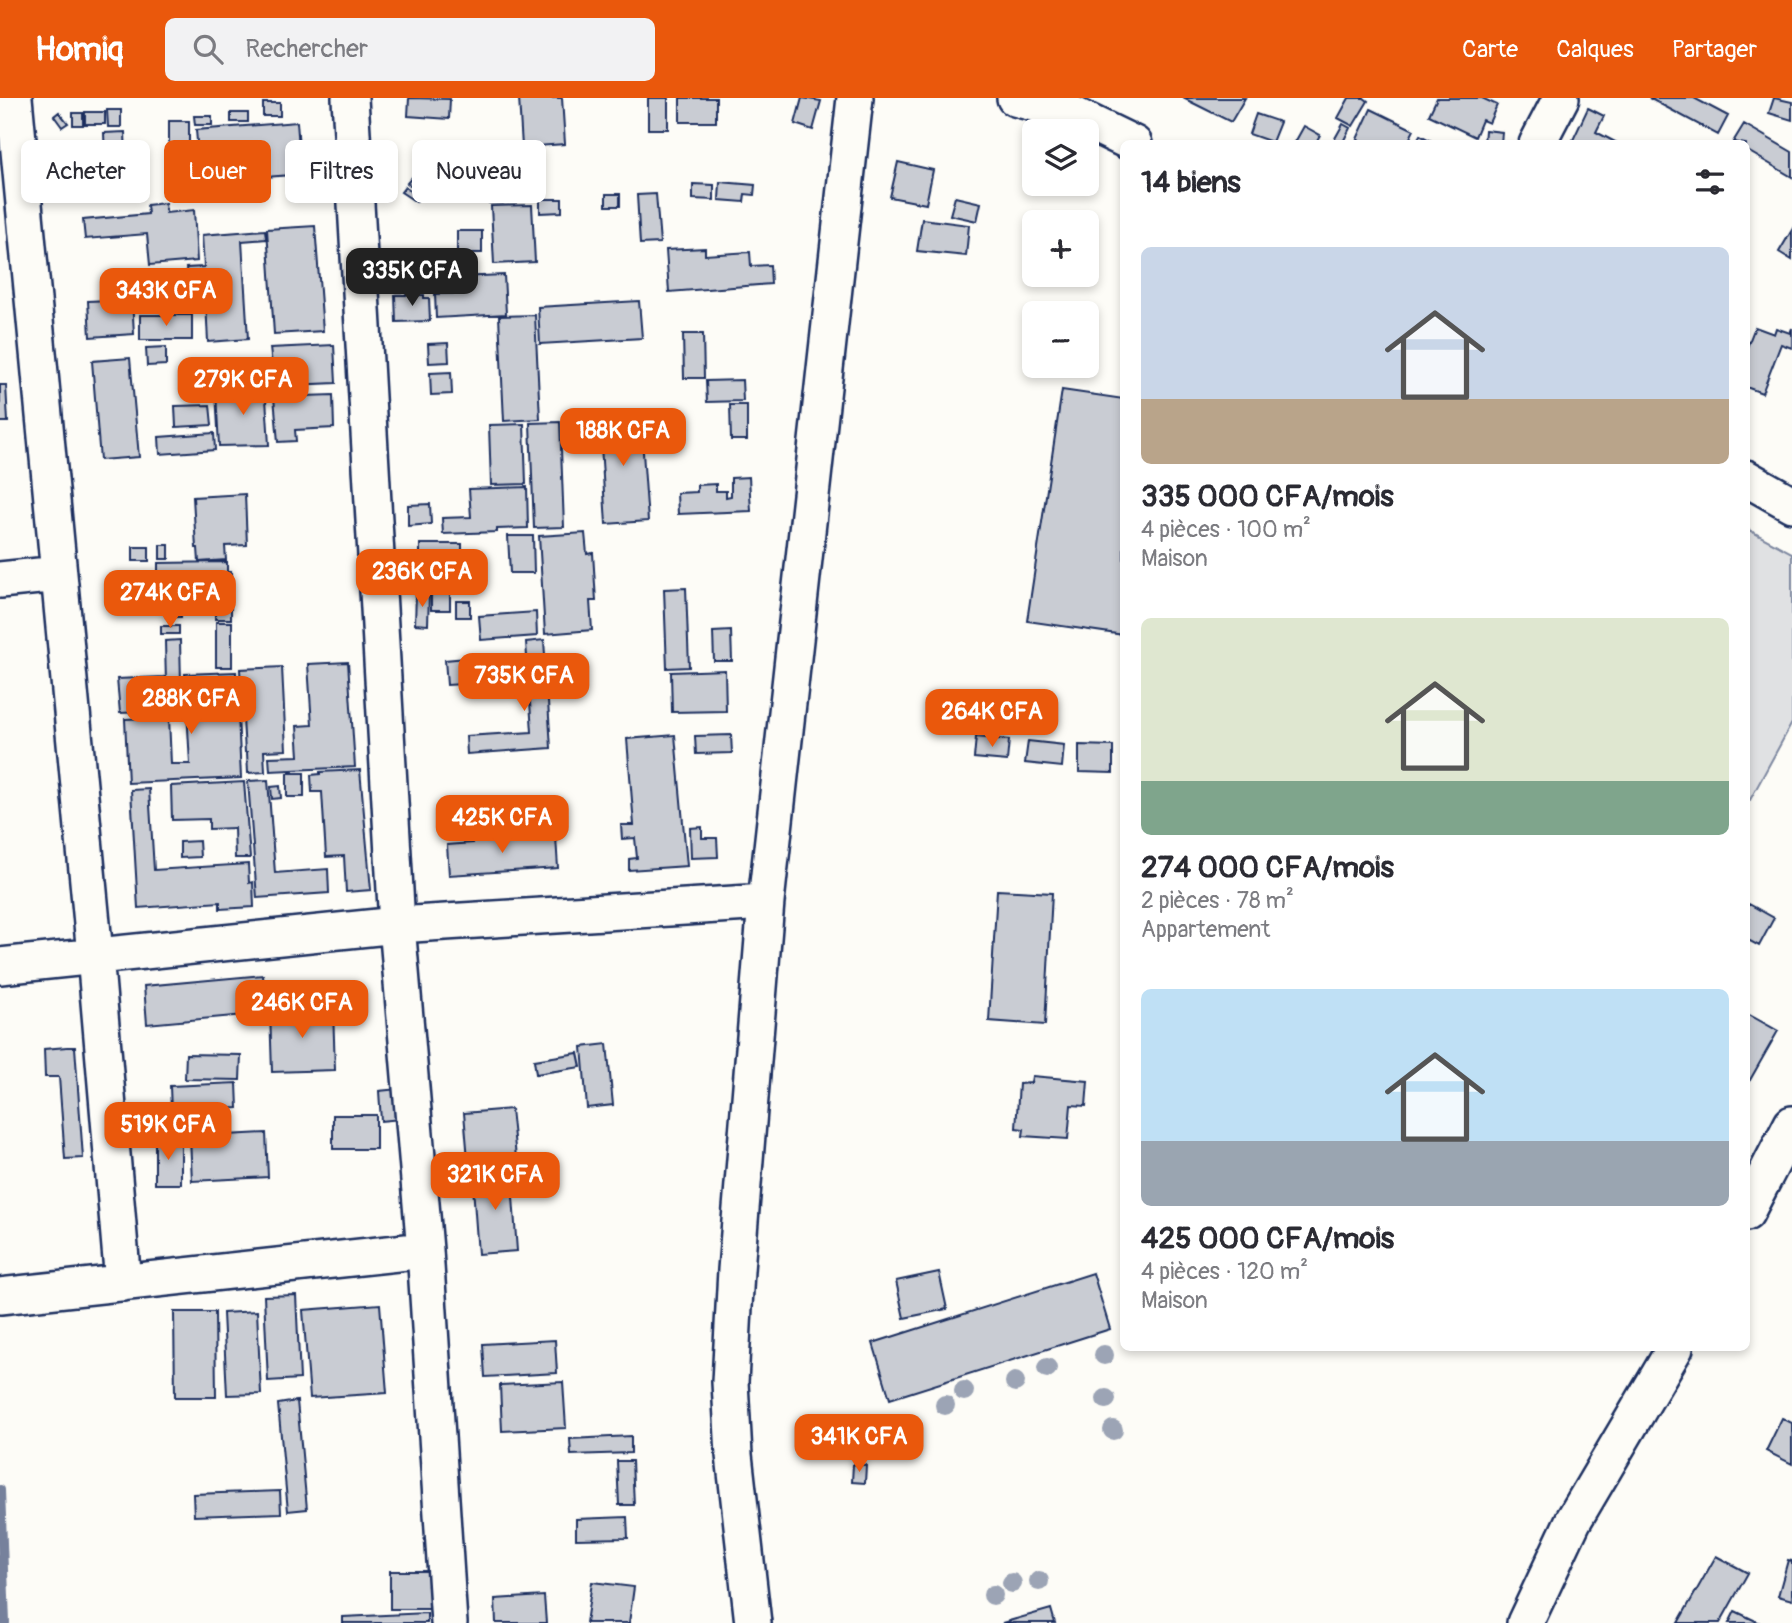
<!DOCTYPE html>
<html lang="fr">
<meta charset="utf-8">
<style>
:root{--surface:#fff;--page:#f2f2f3;--text:#2b2b33;--muted:#7c7c81;--accent:#ea580c}
body{margin:0;font-family:Pangolin,sans-serif;background:var(--page);color:var(--text);height:100vh;display:flex;flex-direction:column;font-size:26px;white-space:nowrap}
*{box-sizing:border-box;margin:0}
p{font-size:23px;color:var(--muted)}
.icon{flex:none;width:38px;height:38px;fill:none;stroke:currentColor;stroke-width:2;stroke-linecap:round;stroke-linejoin:round}
.map{position:relative;flex:1;overflow:hidden}
.sheet{position:absolute;left:1120px;top:42px;width:630px;height:1211px;display:flex;flex-direction:column;background:var(--surface);border-radius:10px;box-shadow:0 4px 10px #0003}
.sheet>*{flex:none}
.banner{position:absolute;left:21px;top:42px;width:665px;height:63px;display:flex;gap:14px}
.controls{position:absolute;left:1022px;top:21px;display:grid;gap:14px}
.controls a{display:grid;place-items:center;width:77px;height:77px;border-radius:10px;background:var(--surface);box-shadow:0 4px 10px #0003;font-size:35px}
.price{position:absolute;translate:-50% -60px;padding:0 16px;border-radius:14px;background:var(--accent);color:#fff;font-size:23px;line-height:46px;filter:drop-shadow(0 2px 4px #0008)}
.price::after{content:'';position:absolute;left:50%;top:42px;width:21px;height:16px;margin-left:-10px;background:inherit;clip-path:polygon(0 0,100% 0,50% 100%)}
.price.current{background:#222;color:#fff}
ul{padding:0;list-style:none}
li{display:grid;align-content:center;gap:14px;height:371px;padding:0 21px}
li span{display:grid;place-items:center;height:217px;border-radius:10px;color:#555}
li>.icon{margin-inline-start:auto}
span .icon{width:126px;height:126px;fill:#fffc;stroke-width:1}
li b{font-size:30px}
h2{display:flex;justify-content:space-between;align-items:center;height:84px;padding:0 21px;font-size:30px}
.chip{padding:0 24px;border-radius:10px;background:var(--surface);box-shadow:0 4px 10px #0003;font-size:24px;line-height:63px}
.chip.current{background:var(--accent);color:#fff}
header{display:flex;align-items:center;gap:42px;box-sizing:border-box;height:98px;padding:0 35px;background:var(--accent);color:#fff}
header strong{font-size:33px}
nav{display:flex;gap:38px;margin-inline-start:auto;font-size:24px}
.search{width:490px;height:63px;background:var(--page);display:flex;align-items:center;gap:18px;box-sizing:border-box;padding:0 24px;border-radius:10px;color:var(--muted);font-size:26px}
.map>svg:first-child{display:block}
.green{fill:#e0e1e3;stroke:#7e88a0;stroke-width:2}
.lines{fill:none;stroke-linecap:round;stroke-linejoin:round}
.stream{stroke:#76819c;stroke-width:10}
.building{fill:#c9ccd3;stroke:#1b2f5e;stroke-width:2}
.minor-casing{stroke:#1b2f5e;stroke-width:40}
.minor{stroke:#fdfcf7;stroke-width:35}
.tree{fill:#9ca4b5}
</style>
<header>
<strong>Homiq</strong>
<div class="search"><svg class="icon" aria-label="search" viewBox="0 0 24 24"><circle cx="10" cy="10" r="6"/><path d="M15 15l6 6"/></svg>Rechercher</div>
<nav><a>Carte</a><a>Calques</a><a>Partager</a></nav>
</header>
<div class="map">
<svg width="1792" height="1525" viewBox="0 0 1792 1525">
<rect width="100%" height="100%" fill="#fdfcf7"/>
<filter id="ink" filterUnits="userSpaceOnUse"><feTurbulence type="fractalNoise" baseFrequency=".0143" numOctaves="2"/><feDisplacementMap in="SourceGraphic" scale="14" xChannelSelector="R" yChannelSelector="G"/><feConvolveMatrix kernelMatrix="1 2 1 2 8 2 1 2 1" color-interpolation-filters="sRGB"/></filter>
<g filter="url(#ink)">
<!-- green -->
<path class="green" d="M1747 431 1792 455V625L1750 702 1746 700Z"/>
<g class="lines">
<!-- stream -->
<path class="stream" d="M0 1392 5 1525"/>
</g>
<!-- building -->
<path class="building" d="M409 0 450 1 449 21 408 18Z
M519 0H562L565 46 522 49Z
M648 0H668V31H648Z
M680 0H716V24H680Z
M802 0 821 3 813 32 795 26Z
M1183 0H1245L1231 24Z
M1349 0H1364L1368 3 1353 28 1338 20Z
M1437 0H1482L1497 7 1489 25 1482 22 1475 39 1429 17Z
M1649 0H1694L1728 18 1718 37Z
M1774 0 1792 4V22L1769 15Z
M263 5H280V18H263Z
M1588 10 1604 18 1596 34 1619 46 1572 44Z
M1371 11 1414 32 1407 46H1365L1357 41Z
M107 12H121V29H108Z
M59 14 68 25 62 29 54 18Z
M85 14H105V26H85Z
M73 15H83V27H73Z
M231 15H248V24H231Z
M1256 16 1280 24 1272 44 1249 36Z
M194 18H212V27H195Z
M169 23H189V51H169Z
M297 24 300 62H303L304 76 214 83V77L200 78 196 32Z
M1343 26 1350 30 1342 46H1336L1333 44Z
M1744 26 1792 54V79L1746 52V46L1733 44Z
M1304 28 1320 37 1315 46H1294Z
M1485 32 1502 34 1501 46H1484Z
M125 34 126 58 105 59 104 35Z
M1420 37 1437 46H1415Z
M485 46H502L503 105H457V71H485Z
M898 64 933 72 926 106 890 99Z
M175 77H194L195 94H176Z
M414 77 420 83 414 90 407 85Z
M720 84 755 87 754 97 745 96 744 104 719 102Z
M693 86 714 87V102L693 101Z
M405 89 414 96 419 89 425 93 416 104 401 94Z
M606 96H620V108H606Z
M656 96 660 145 640 146 637 97Z
M955 99 981 105 977 123 950 117Z
M540 101H562V114L540 115Z
M165 105 166 115 194 112 197 163 150 167 147 136 85 141 83 122 148 116 147 107Z
M532 107 535 164 494 166 491 108Z
M922 121 969 127 966 158 917 153Z
M315 128 323 233 274 236 267 131Z
M265 132 266 141 242 143 248 241 208 244 206 203 188 204 187 196H177L176 178 187 177 186 170 204 169 202 137Z
M1792 132V162L1779 154Z
M457 133H482V155H457Z
M705 150V157L750 154 751 168 770 167 771 186 669 194 666 152Z
M427 171H453V186H427Z
M396 177H424V194H396Z
M504 177 506 216 436 220 435 196 460 195 458 179Z
M395 197H424V200H429L430 223 396 224Z
M132 201 134 236 90 239 88 203Z
M639 203 642 240 540 246 538 209Z
M140 217H192V242H140Z
M535 217 540 321 504 323 499 218Z
M1755 229 1774 236 1776 230 1790 235 1792 230V250L1781 246 1762 295 1746 289V252Z
M683 236H703L704 280H684Z
M448 245 449 264 429 265 428 246Z
M334 247 336 285 292 287 293 292 275 293 270 250Z
M166 249V267L147 268 146 250Z
M130 260 139 359 100 362 92 263Z
M451 274 452 296 431 297 430 275Z
M742 282 743 303 707 304 706 283Z
M265 285 269 347 219 348 216 294 253 292V286Z
M0 287H6L8 324H0Z
M1062 292 1124 301V537L1027 523Z
M333 297 334 330 295 332 296 343 278 344 274 299Z
M210 307 212 327 176 329 175 308Z
M730 307H747V342H731Z
M640 313 648 423 606 426 599 316Z
M560 324 564 429 534 430 530 325Z
M524 326 526 386 491 387 489 327Z
M214 335 215 352 160 356 159 339Z
M749 379 751 413 678 416 677 395 697 394V387L716 386V393H726V399L731 398V380Z
M527 389 528 430 497 431V434L443 436 442 420 471 419 469 391Z
M245 396 247 447 225 448 226 462 199 464 198 450H196L193 399Z
M430 406 431 426 408 428V407Z
M585 435 587 456 593 455 596 503H590L592 532 545 536 539 438Z
M508 438H533L534 475H510Z
M420 446H462V492H450V512H431V492H420Z
M160 447H169V461H160Z
M133 449H149V463H133Z
M227 464V474H231V521H215V480H181V519H166V481H158V465Z
M686 490 689 569 667 570 664 491Z
M416 495H429L428 527 415 526Z
M456 503H470V519H456Z
M536 514 537 538 481 542 479 518Z
M216 524H232V569H216Z
M161 528H179V536H161Z
M731 533 732 563H714L713 534Z
M180 542 181 585 166 586 165 543Z
M544 542 551 650 467 656 466 638 532 634 526 544Z
M477 559 479 585 447 587 445 562Z
M348 564 355 669 270 673 269 659 299 658 297 628 312 627 308 566Z
M282 569 286 652 264 653 265 674 248 675 247 654H245L240 571Z
M725 572 726 613 672 614 671 574Z
M236 574 241 680 128 685 125 621 169 619 171 666H190L185 576Z
M164 579 165 613 120 615 117 581Z
M675 637 687 768 629 772V761L637 760 635 740 622 741 621 727H634L627 641Z
M731 637 732 655 696 656 695 638Z
M976 639 1009 642 1007 663 974 660Z
M1028 643 1064 647 1062 669 1025 665Z
M1079 647 1113 648V675L1079 674Z
M360 672 371 792 346 794 344 758 326 759 322 694H312L311 677 320 676V674Z
M287 675H304V699H287Z
M268 682 275 775 328 771 329 795 257 800 248 683Z
M244 684 250 760H235L234 730 209 731V721L172 722 171 688Z
M280 688 281 700 272 701 271 689Z
M149 691 154 772 248 766 249 785 253 784 254 809 220 811V804L138 810 131 692Z
M702 729V740H717L718 759 691 760 690 730Z
M494 737V743L556 739 558 770 449 777 447 747 472 745V738Z
M199 743 200 759 180 760V744Z
M997 792 1052 795 1045 927 989 923Z
M1749 806 1774 820 1759 848 1746 841V810Z
M263 877 266 915 147 926 144 888Z
M333 911 335 972 272 974 270 913Z
M1746 915 1778 933 1746 989Z
M607 946 613 1007 587 1010 582 949Z
M67 949H75L83 1060 65 1061 59 979H45L44 951Z
M578 955 581 969 536 976 534 962Z
M186 956 241 957 240 982 185 981Z
M1032 978 1088 983 1086 1008 1071 1007 1068 1041 1023 1038 1024 1031 1016 1030 1019 986 1031 985Z
M237 985 238 1010 171 1013 170 988Z
M398 991 400 1021 381 1023 379 993Z
M511 1011 517 1069 469 1073 464 1015Z
M333 1017H376V1051H333Z
M266 1035 268 1079 192 1083 190 1039Z
M155 1042H181V1086H155Z
M511 1072 517 1153 478 1156 472 1075Z
M939 1174 947 1211 904 1220 896 1183Z
M1093 1175 1110 1231 890 1301 873 1245Z
M296 1197 300 1281 268 1283 264 1198Z
M380 1206 387 1295 310 1300 303 1212Z
M257 1213 261 1296 227 1297 223 1215Z
M174 1214H215L216 1299H175Z
M555 1242 557 1275 485 1279 483 1246Z
M563 1284 566 1330 502 1333 500 1287Z
M297 1303 307 1411 288 1413 278 1306Z
M1782 1320 1792 1325V1366L1766 1353Z
M631 1338V1355L571 1357 570 1341Z
M617 1363H632L634 1407H619Z
M853 1366 866 1367 865 1385 852 1384Z
M280 1393 281 1415 194 1418 193 1396Z
M627 1419 628 1440 576 1441V1421Z
M1716 1458 1748 1475 1720 1525H1678Z
M1788 1462 1792 1463V1502L1778 1498Z
M390 1473H431V1511H390Z
M592 1484 634 1489 629 1525H586Z
M544 1498 546 1525H496L495 1501Z
M1051 1511 1055 1525H1002Z
M1735 1513 1760 1525H1729Z
M427 1515V1525H343V1519Z"/>
<g class="lines">
<!-- minor casing -->
<g class="minor-casing">
<path id="minor" d="M14 0 95 857 123 1185
M350 0 397 827 425 1152 449 1525
M1015 0 1070 15 1134 46
M1537 46 1561 0
M1746 380 1792 406
M0 482 59 476
M0 868 397 827 766 804
M1746 1115 1792 1026
M0 1198 425 1152
M753 1525 734 1357 730 1284 736 1172 766 804 855 0
M1525 1525 1573 1423 1675 1250"/>
</g>
<!-- minor -->
<use href="#minor" class="minor"/>
</g>
<!-- trees -->
<g class="tree">
<circle cx="1104" cy="1257" r="10"/>
<circle cx="1047" cy="1270" r="10"/>
<circle cx="1015" cy="1284" r="10"/>
<circle cx="964" cy="1293" r="10"/>
<circle cx="1106" cy="1301" r="10"/>
<circle cx="945" cy="1307" r="10"/>
<circle cx="1113" cy="1332" r="10"/>
<circle cx="1039" cy="1483" r="10"/>
<circle cx="1012" cy="1485" r="10"/>
<circle cx="993" cy="1497" r="10"/>
</g>
</g>
</svg>
<div class="controls">
<a><svg class="icon" aria-label="layers" viewBox="0 0 24 24"><path d="M12 4l9 5-9 5-9-5zM3 14l9 5 9-5"/></svg></a>
<a>+</a>
<a>−</a>
</div>
<b class="price current" style="left:412px;top:210px">335K CFA</b>
<b class="price" style="left:166px;top:230px">343K CFA</b>
<b class="price" style="left:243px;top:319px">279K CFA</b>
<b class="price" style="left:623px;top:370px">188K CFA</b>
<b class="price" style="left:422px;top:511px">236K CFA</b>
<b class="price" style="left:170px;top:532px">274K CFA</b>
<b class="price" style="left:524px;top:615px">735K CFA</b>
<b class="price" style="left:191px;top:638px">288K CFA</b>
<b class="price" style="left:992px;top:651px">264K CFA</b>
<b class="price" style="left:502px;top:757px">425K CFA</b>
<b class="price" style="left:302px;top:942px">246K CFA</b>
<b class="price" style="left:168px;top:1064px">519K CFA</b>
<b class="price" style="left:495px;top:1114px">321K CFA</b>
<b class="price" style="left:859px;top:1376px">341K CFA</b>
<div class="banner">
<a class="chip">Acheter</a>
<a class="chip current">Louer</a>
<a class="chip">Filtres</a>
<a class="chip">Nouveau</a>
</div>
<section class="sheet">
<h2>14 biens<svg class="icon" aria-label="filters" viewBox="0 0 24 24"><path d="M4 7h16M4 17h16"/><circle cx="9" cy="7" r="2"/><circle cx="15" cy="17" r="2"/></svg></h2>
<ul>
<li><span style="background:linear-gradient(#c9d6e8 70%,#b9a48a 0)"><svg class="icon" aria-label="home" viewBox="0 0 24 24"><path d="M3 11l9-7 9 7M6 9v11h12V9"/></svg></span><div><b>335 000 CFA/mois</b><p>4 pièces · 100 m²</p><p>Maison</p></div></li>
<li><span style="background:linear-gradient(#dfe7d0 75%,#7fa58c 0)"><svg class="icon" aria-label="home" viewBox="0 0 24 24"><path d="M3 11l9-7 9 7M6 9v11h12V9"/></svg></span><div><b>274 000 CFA/mois</b><p>2 pièces · 78 m²</p><p>Appartement</p></div></li>
<li><span style="background:linear-gradient(#bfe0f5 70%,#9aa5b1 0)"><svg class="icon" aria-label="home" viewBox="0 0 24 24"><path d="M3 11l9-7 9 7M6 9v11h12V9"/></svg></span><div><b>425 000 CFA/mois</b><p>4 pièces · 120 m²</p><p>Maison</p></div></li>
</ul>
</section>
</div>
